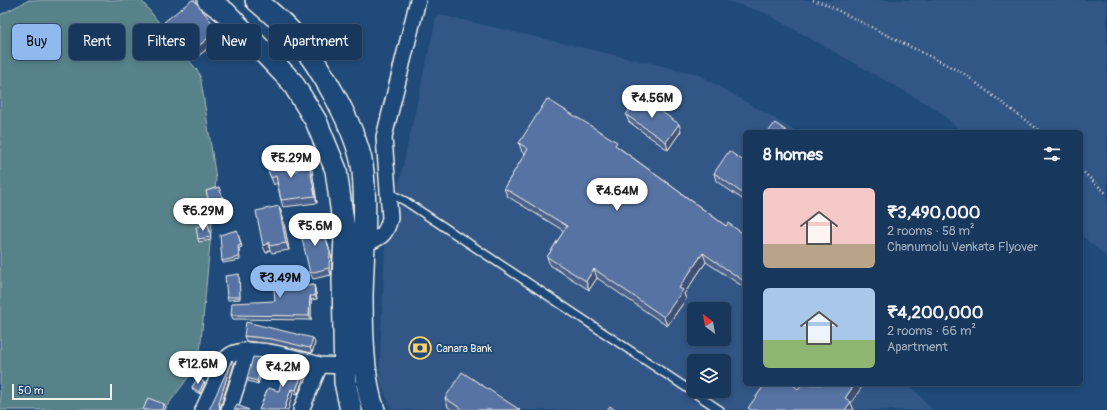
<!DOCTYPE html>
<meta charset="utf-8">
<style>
:root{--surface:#17385c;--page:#244365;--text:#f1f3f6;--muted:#9eacbb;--line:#365272;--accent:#90b9f0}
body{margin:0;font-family:Pangolin,sans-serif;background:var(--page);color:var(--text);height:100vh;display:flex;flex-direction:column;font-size:15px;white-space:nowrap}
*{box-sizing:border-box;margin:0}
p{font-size:13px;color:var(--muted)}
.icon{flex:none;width:22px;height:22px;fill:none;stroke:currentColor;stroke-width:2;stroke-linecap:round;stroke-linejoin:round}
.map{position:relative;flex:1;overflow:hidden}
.drawer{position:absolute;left:743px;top:130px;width:340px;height:256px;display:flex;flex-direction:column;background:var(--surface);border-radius:6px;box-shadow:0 2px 6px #0003,0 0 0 1px var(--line)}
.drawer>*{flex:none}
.hud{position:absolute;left:12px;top:24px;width:380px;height:36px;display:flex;gap:8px}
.needle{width:26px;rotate:328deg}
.controls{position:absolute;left:687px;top:302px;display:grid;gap:8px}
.controls a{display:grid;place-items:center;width:44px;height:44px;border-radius:6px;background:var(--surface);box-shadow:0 2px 6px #0003,0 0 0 1px var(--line);font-size:20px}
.scale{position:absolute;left:12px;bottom:10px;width:100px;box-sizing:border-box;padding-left:4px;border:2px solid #f4f1e8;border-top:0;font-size:11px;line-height:14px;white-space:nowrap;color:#f4f1e8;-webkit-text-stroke:3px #1f4a7a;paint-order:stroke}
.price{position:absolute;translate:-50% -34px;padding:0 9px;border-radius:14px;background:#fff;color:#222;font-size:13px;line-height:26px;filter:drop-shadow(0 1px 2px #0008)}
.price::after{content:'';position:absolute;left:50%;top:24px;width:12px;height:9px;margin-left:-6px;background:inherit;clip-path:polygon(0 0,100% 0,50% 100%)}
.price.on{background:var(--accent);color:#111}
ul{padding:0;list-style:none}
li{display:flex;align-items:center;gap:12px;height:100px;padding:0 20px}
li span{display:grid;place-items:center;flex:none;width:112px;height:80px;border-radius:6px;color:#555}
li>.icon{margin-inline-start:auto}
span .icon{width:48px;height:48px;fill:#fffc;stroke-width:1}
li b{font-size:17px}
h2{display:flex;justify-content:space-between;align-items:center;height:48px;padding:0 20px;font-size:17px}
.pill{padding:0 14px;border-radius:6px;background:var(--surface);box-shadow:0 2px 6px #0003,0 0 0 1px var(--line);font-size:14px;line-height:36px}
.pill.on{background:var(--accent);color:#111}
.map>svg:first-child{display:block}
.built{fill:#305686;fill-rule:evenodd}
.green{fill:#588289;stroke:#a6bab8}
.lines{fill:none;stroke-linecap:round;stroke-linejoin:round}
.lane-casing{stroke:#f4f1e8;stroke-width:10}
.street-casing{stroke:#f4f1e8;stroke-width:18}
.secondary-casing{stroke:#f4f1e8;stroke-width:24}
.path{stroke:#f4f1e8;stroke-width:2.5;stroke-dasharray:1 3;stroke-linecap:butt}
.lane{stroke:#1f4a7a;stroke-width:7}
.street{stroke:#1f4a7a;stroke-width:15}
.secondary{stroke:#1f4a7a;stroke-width:21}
.wall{fill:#4b638c;stroke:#f4f1e8}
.shaded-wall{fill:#3d5072;stroke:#f4f1e8}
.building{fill:#5773a3;stroke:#f4f1e8}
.labels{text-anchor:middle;stroke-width:4;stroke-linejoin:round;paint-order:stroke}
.poi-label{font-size:11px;fill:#f4f1e8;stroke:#1f4a7a;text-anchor:start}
</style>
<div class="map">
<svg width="1107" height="410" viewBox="0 0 1107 410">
<rect width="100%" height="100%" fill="#1f4a7a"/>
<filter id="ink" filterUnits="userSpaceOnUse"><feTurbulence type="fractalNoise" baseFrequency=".025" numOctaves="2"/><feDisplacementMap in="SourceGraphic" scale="8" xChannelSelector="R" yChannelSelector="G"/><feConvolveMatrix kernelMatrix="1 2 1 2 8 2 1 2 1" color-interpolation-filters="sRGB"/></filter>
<g filter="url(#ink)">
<!-- built -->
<path class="built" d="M724 0H1107V257L1081 235V132H962L936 109 765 13Z
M437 14 698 74 798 132H745V384H909L933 410H392L379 380 385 246ZM694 309H724V339H694ZM694 361H724V391H694Z"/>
<!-- green -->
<path class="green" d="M29 0H141L200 74 216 179 199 363 164 410H0V15Z"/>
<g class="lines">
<!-- lane casing -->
<g class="lane-casing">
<path id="lane" d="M389 193 405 201 720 410"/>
</g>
<!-- street casing -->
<g class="street-casing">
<path id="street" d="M363 245C380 238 386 236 390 218L384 137 418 0
M203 410 227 358C244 340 298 359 320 365
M229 410 248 350
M301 410 320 365 345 366"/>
</g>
<!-- secondary casing -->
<g class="secondary-casing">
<path id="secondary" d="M208 0 226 13 292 82 316 121 336 170 345 237 343 278 345 382 351 410
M256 0C268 11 283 22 294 35 320 65 359 132 363 172 367 213 363 255 362 296 362 326 363 382 374 410"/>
</g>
<!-- path -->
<path class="path" d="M813 0 825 4 963 73 1041 132
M1081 170 1107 194"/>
<!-- lane -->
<use href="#lane" class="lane"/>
<!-- street -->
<use href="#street" class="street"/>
<!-- secondary -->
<use href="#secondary" class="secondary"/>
</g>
<!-- wall -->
<path class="wall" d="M164 22 221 38 193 60 167 30Z
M626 115 681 131 668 150 629 122Z
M519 143 618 147 726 226 745 235V288L706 262 684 294 686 299 667 326 597 278 589 290 550 265 547 257 564 231 507 196 504 188 525 154 522 152Z
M745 162V201L716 181 714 173Z
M265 163 295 171 309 163 312 170 317 203 283 207 281 200 277 183 274 185Z
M219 187 226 209 213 213 206 191Z
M282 213 289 250 272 253 270 250 266 253Z
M208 224 211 240 199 242 198 239Z
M321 228 323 236 325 235 327 242 332 259 331 275 313 279 310 273Z
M237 230 242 247 239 248 240 260 223 263 222 261Z
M289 267 291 271 292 288 314 285 315 289 317 299 311 300V320L233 319 231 315 275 301Z
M239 274V277L240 299 228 300 227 297Z
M244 336 315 343 312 353 273 344 246 341Z
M265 361 258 384 248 381 247 378Z
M305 366 306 370 298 394 279 391Z
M205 384 200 394 193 390 192 387Z
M445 398 520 410H452L448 407Z"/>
<!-- shaded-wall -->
<path class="shaded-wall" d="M218 30 221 38 193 60 190 53Z
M679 124 681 131 668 150 666 142Z
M309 163 312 170 317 203 315 196Z
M279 206 282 213 289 250 286 243Z
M319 222 321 228 324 243 322 236Z
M325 235 332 259 331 275 329 268Z
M269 242V246L270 250 266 253 263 246Z
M703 253 706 262 684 294 686 299 667 326 664 317 679 288Z
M289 267 291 271 293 292 291 288Z
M594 269 597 278 589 290 586 281Z
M314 285 315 289 317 299 315 296Z
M310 296 311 300V320L309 316Z
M313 338 315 343 312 353 310 348Z
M264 358 265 361 258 384 257 381Z
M232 360 234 364 220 408 221 410H220L219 403Z
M305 366 306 370 298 394 296 390Z
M204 382 205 384 200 394 199 392Z
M855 384H864L851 403 854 410H845V398Z
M291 389 293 393 288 410H284Z
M164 404 166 409 165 410H162Z"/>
<!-- building -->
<path class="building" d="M192 0H194L218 30 190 53 164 22Z
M639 96 679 124 666 142 626 115Z
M547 99 617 142 615 145 726 226 728 223 745 235V282L703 253 679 288 683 290 664 317 594 269 586 281 547 257 567 226 504 188 528 149 519 143Z
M775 123 788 132H768Z
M729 151 745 162V195L714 173Z
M288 154 295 171 309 163 315 196 281 200 276 176 271 178 265 163Z
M219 187 224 203 211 208 206 191Z
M279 206 286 243 269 246V242L263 246 256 211Z
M319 222 322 236 325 235 330 252 329 268 310 273 299 226Z
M208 224 211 237 198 239 196 227Z
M237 230 241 245 238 246 239 257 222 261 220 235Z
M289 267 291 288 314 285 315 296H310L309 316 231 315 232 303 275 301 272 269Z
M239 274 240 297H227L225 276Z
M246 322 313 338 310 348 272 339 244 336Z
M253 357 264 358 257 381 247 378Z
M232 360 219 403 220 410H209Z
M286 361 305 366 296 390 291 389 284 410H259L268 388 279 391Z
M462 372 520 410H463L445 398Z
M198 378 204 382 199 392 192 387Z
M765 384H792L798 389 802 384H855L845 398 851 402 845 410H751L748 408Z
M148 398 164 404 162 409 164 410H143Z
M237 405 249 410H234Z
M610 406 615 410H607Z"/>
</g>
<!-- icons -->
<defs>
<g id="bank-ring" transform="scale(1.15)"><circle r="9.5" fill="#1f4a7a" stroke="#ffd166" stroke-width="1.5"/><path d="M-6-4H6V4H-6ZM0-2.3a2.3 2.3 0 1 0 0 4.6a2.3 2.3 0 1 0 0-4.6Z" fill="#ffd166"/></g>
</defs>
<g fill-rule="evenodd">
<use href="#bank-ring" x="420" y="348"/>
</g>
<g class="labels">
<!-- poi labels -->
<g class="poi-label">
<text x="436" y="352">Canara Bank</text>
</g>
</g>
</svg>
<div class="controls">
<a><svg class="needle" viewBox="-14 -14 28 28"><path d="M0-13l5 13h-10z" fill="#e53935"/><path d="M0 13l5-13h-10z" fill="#9eacbb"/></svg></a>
<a><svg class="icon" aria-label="layers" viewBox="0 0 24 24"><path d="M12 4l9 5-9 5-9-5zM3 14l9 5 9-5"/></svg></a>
</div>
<div class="scale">50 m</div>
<b class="price" style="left:652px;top:119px">₹4.56M</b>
<b class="price" style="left:291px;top:179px">₹5.29M</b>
<b class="price" style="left:617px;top:212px">₹4.64M</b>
<b class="price" style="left:203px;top:232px">₹6.29M</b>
<b class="price" style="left:315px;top:247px">₹5.6M</b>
<b class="price on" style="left:280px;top:299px">₹3.49M</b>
<b class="price" style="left:198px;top:385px">₹12.6M</b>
<b class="price" style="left:283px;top:388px">₹4.2M</b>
<div class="hud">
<a class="pill on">Buy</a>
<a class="pill">Rent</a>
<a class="pill">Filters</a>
<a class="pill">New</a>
<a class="pill">Apartment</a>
</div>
<section class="drawer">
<h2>8 homes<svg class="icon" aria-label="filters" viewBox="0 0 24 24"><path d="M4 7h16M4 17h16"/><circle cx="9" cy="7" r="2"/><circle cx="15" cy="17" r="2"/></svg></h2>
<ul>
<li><span style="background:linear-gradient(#f6c9c9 70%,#b9a48a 0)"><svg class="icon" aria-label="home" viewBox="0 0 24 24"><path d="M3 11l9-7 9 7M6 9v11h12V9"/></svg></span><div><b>₹3,490,000</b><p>2 rooms · 58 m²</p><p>Chanumolu Venkata Flyover</p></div></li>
<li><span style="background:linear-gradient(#a9c7e8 65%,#8fb573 0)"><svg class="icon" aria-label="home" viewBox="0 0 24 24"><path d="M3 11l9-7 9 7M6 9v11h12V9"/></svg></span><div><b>₹4,200,000</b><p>2 rooms · 66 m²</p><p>Apartment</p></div></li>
</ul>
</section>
</div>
